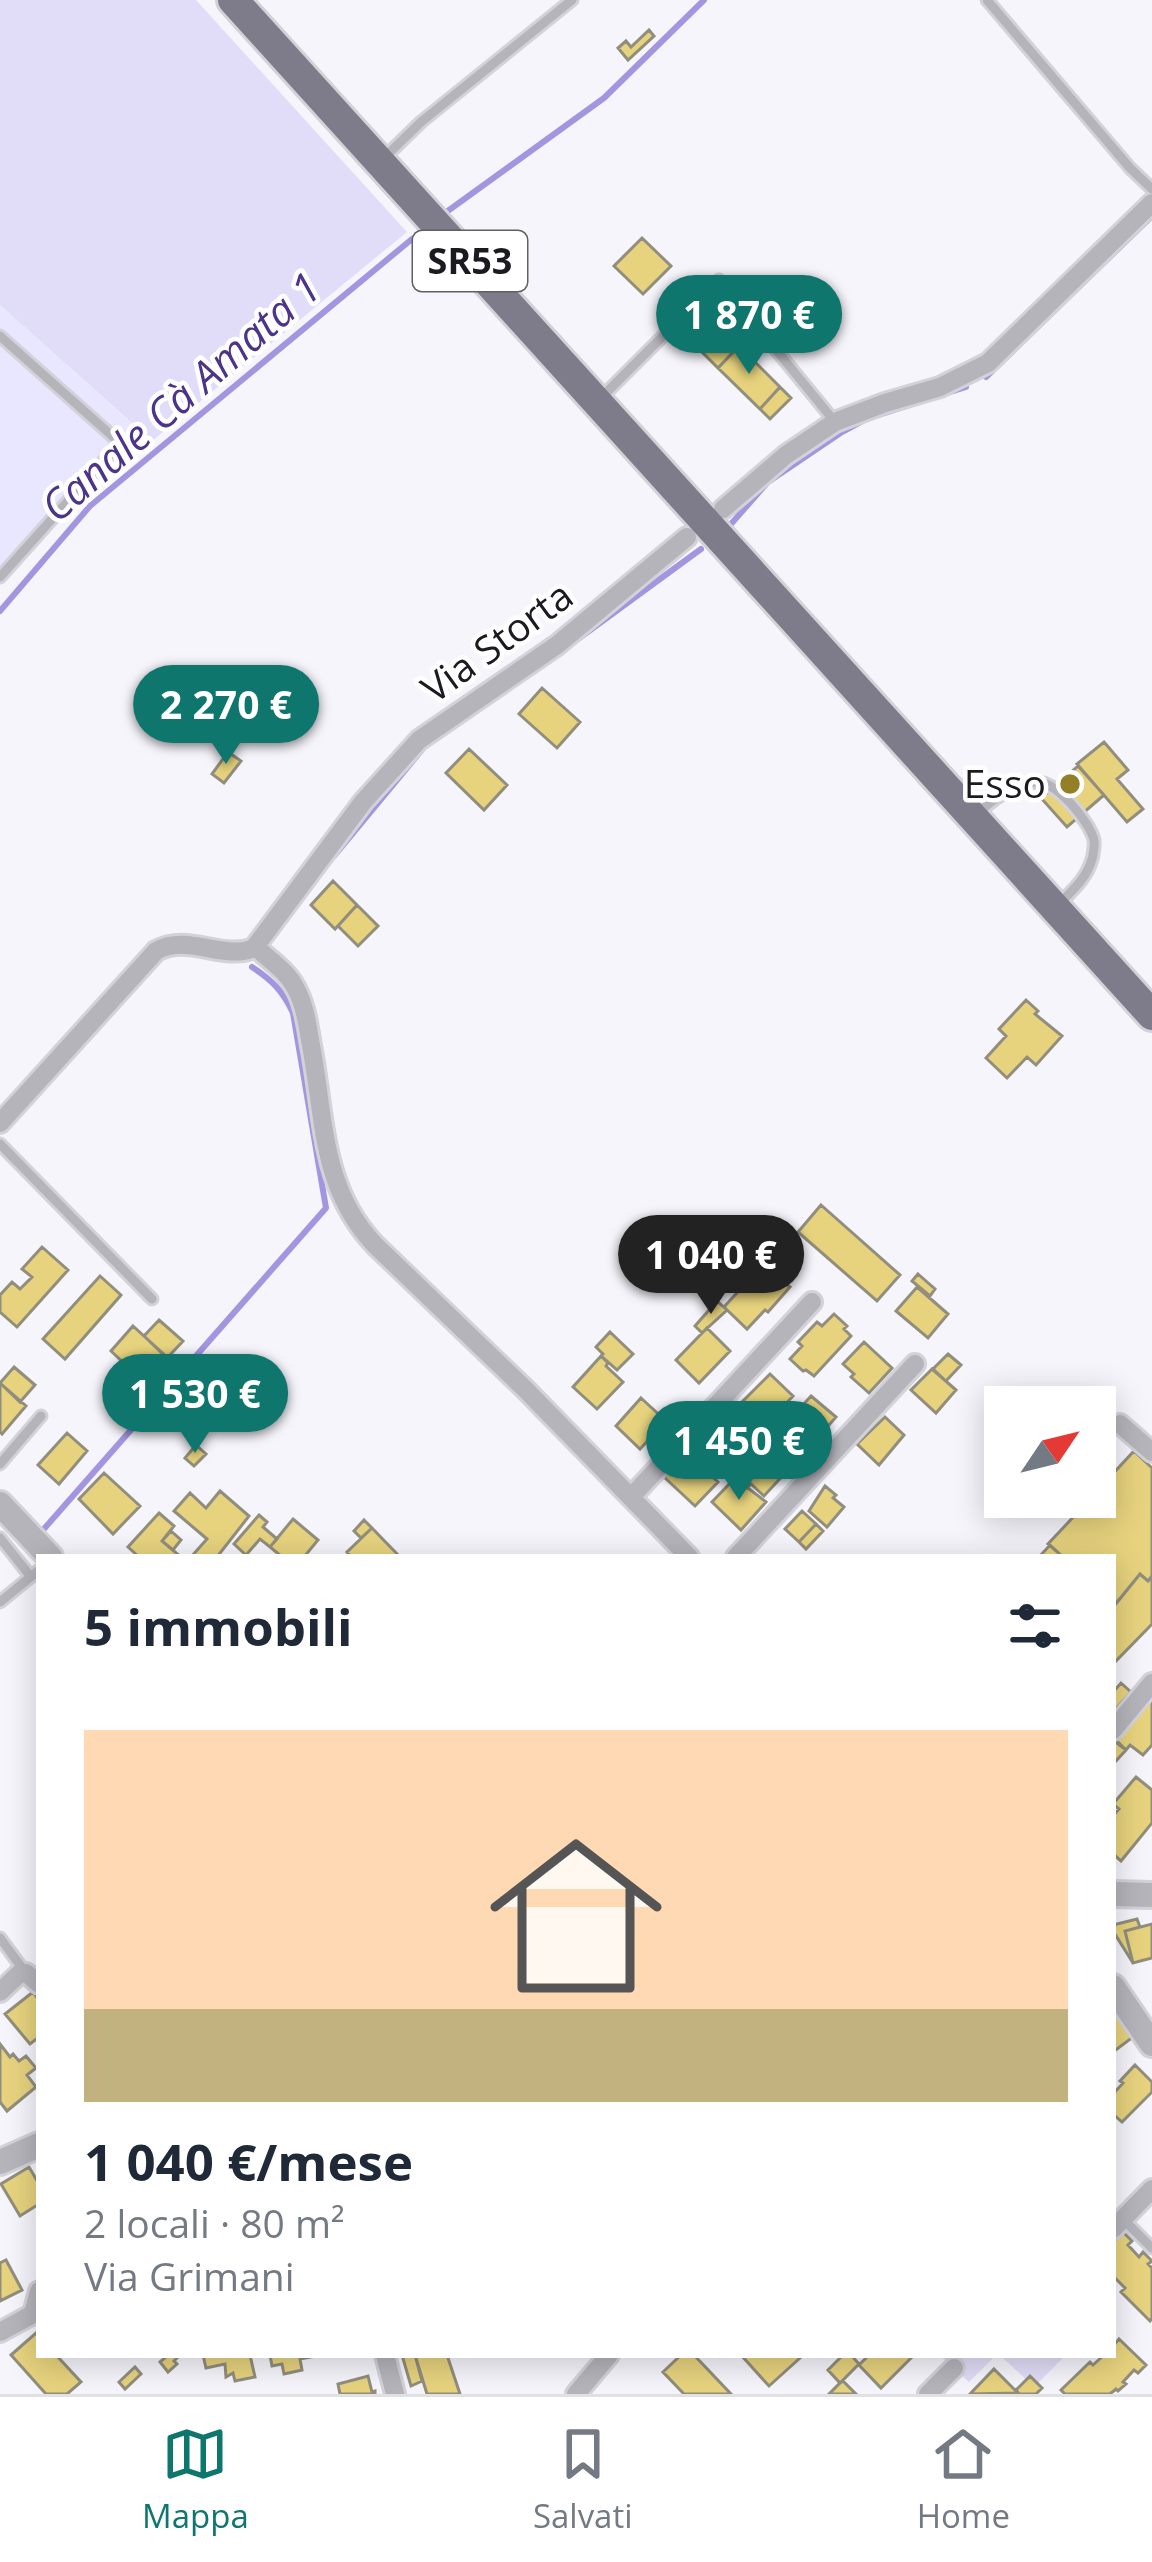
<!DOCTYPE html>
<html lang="it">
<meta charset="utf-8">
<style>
:root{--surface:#fff;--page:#f2f2f3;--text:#1f2937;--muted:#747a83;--line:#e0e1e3;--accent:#0f766e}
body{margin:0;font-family:"Open Sans",sans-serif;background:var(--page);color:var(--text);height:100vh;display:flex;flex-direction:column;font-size:45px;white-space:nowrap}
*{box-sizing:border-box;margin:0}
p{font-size:39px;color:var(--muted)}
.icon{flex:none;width:66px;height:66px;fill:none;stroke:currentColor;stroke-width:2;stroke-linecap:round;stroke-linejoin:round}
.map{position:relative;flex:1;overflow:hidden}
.panel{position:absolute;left:36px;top:1554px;width:1080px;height:804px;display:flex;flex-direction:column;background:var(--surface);border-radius:0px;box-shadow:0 6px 30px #0003}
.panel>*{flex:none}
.needle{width:78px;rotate:55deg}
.controls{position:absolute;left:984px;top:1386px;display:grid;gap:24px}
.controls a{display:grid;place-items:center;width:132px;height:132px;border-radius:0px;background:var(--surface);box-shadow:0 6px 30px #0003;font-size:60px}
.price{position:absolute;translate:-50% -102px;padding:0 27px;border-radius:42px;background:var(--accent);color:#fff;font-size:39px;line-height:78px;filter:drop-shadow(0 3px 6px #0008)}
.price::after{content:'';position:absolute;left:50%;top:72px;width:36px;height:27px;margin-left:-18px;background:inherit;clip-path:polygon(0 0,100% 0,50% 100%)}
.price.active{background:#222;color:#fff}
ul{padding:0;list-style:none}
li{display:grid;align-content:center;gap:24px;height:636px;padding:0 48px}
li span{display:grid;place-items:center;height:372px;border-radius:0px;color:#555}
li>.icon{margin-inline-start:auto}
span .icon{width:216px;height:216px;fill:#fffc;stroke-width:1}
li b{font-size:51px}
h2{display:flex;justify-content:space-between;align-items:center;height:144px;padding:0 48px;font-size:51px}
.tabs{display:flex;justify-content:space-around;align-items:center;height:168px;border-top:3px solid var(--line);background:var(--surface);font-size:33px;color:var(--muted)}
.tabs a{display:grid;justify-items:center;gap:6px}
.tabs .active{color:var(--accent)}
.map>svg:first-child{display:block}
.built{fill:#e9e6ff}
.green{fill:#e1ddf8}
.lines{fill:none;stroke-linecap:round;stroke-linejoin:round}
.stream{stroke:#a395df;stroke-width:6}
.building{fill:#e7d37e;stroke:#918e7d;stroke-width:3}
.service-casing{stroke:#d3d2d9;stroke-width:15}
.minor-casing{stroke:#d3d2d9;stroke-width:24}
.tertiary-casing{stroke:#d3d2d9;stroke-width:30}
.primary-casing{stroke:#d3d2d9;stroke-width:36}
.service{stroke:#b5b4bb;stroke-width:9}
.minor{stroke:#b5b4bb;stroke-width:18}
.tertiary{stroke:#b5b4bb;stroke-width:24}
.primary{stroke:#7e7c8a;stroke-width:30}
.poi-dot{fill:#937f26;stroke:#fff;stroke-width:4.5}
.labels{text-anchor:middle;stroke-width:9;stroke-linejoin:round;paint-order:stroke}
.shield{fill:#fff;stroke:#5f5f64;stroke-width:3}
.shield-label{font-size:36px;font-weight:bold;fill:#1b1a21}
.street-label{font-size:39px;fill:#1b1a21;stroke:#fff}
.poi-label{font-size:39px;fill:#1b1a21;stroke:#fff;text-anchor:end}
.water-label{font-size:42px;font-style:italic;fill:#4c348a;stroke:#fff}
</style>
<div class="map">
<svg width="1152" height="2394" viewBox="0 0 1152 2394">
<rect width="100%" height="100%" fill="#f6f5fc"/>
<!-- built -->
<path class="built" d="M0 305 139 430 0 585Z"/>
<!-- green -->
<path class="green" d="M0 0H196L407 232 152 441 0 305Z
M939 2355H996L969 2382Z
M1000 2355H1066L1034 2387Z"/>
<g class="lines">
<!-- stream -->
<path class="stream" d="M445 213 604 98 704 0
M986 377 1152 216
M731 524 768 482 842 432 866 419 966 387
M0 611 90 506 412 239
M578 639 701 549
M334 856 421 751
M43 1530 326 1208 293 1013C283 991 272 980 252 967"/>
</g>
<!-- building -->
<path class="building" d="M649 30 654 36 628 60 618 48 626 41 631 47Z
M642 238 671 266 643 294 614 266Z
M698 305 739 346 718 368 685 335 679 342 670 333Z
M739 346 780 387 760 409 718 368Z
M780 387 791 398 770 419 760 409Z
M542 688 580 722 557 748 519 714Z
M1104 742 1128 770 1117 779 1143 809 1127 822 1077 764Z
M469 749 507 785 484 810 446 773Z
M228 752 241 761 224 783 212 774Z
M1078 766 1104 795 1067 827 1041 798Z
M333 881 357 905 335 929 311 905Z
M357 905 378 926 358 946 338 926Z
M1026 1000 1038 1011 1035 1014 1062 1036 1036 1065 1027 1057 1007 1078 986 1058 1006 1036 999 1029Z
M821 1205 900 1275 877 1301 798 1232Z
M42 1247 68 1270 17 1327 0 1312V1295L12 1282 20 1289 32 1277 22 1269Z
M766 1267 790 1287 768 1312 765 1310 747 1329 724 1307 745 1284 748 1286Z
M918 1274 935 1289 930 1296 912 1281Z
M100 1276 121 1295 65 1359 43 1339Z
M917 1287 948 1314 928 1338 896 1311Z
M717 1301 727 1310 702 1333 695 1326Z
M834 1314 847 1326 844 1329 851 1336 814 1376 806 1370 803 1371 790 1359 802 1346 798 1342 817 1322 822 1326Z
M159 1320 183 1341 167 1358 144 1336Z
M133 1326 168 1358 145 1383 111 1351Z
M707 1328 730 1351 699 1383 676 1360Z
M610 1332 633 1354 617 1370 601 1356 603 1354 596 1347Z
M864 1342 892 1368 869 1393 851 1377 854 1374 843 1364Z
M948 1354 961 1365 946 1381 933 1369Z
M601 1356 608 1363 606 1366 623 1382 597 1409 573 1387Z
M14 1367 35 1385 20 1402 0 1383Z
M932 1369 956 1390 936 1413 911 1390Z
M770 1374 793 1396 764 1427 739 1405Z
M0 1383 26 1406 2 1434 0 1432Z
M811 1396 836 1417 816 1440 792 1417Z
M641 1398 666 1421 640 1449 616 1426Z
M885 1417 904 1435 879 1465 857 1444Z
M67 1433 87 1451 59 1484 38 1465Z
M771 1435 776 1441 766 1452 787 1471 764 1496 751 1484 747 1488 732 1474 745 1461 750 1466 757 1460 752 1455Z
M719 1436 740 1456 728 1468 707 1449Z
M196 1445 206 1454 194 1466 185 1458Z
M1134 1451 1152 1468V1576L1148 1581 1140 1574 1115 1605 1113 1557H1063L1048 1544 1092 1497H1095V1493Z
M686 1453 718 1482 695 1506 664 1477Z
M104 1473 140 1506 113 1534 79 1499Z
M735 1478 766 1502 741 1530 712 1502Z
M825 1486 836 1495 833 1498 844 1507 827 1527 809 1511Z
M220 1491 249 1516 217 1557H191L207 1539 174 1511 190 1493 206 1508Z
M802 1511 816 1524 799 1542 785 1529Z
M159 1513 174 1526 162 1541 181 1557H139L128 1547Z
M259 1515 267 1522 263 1527 277 1539 270 1547 260 1539 246 1555 234 1544Z
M293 1519 318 1540 304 1557H282L270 1547Z
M364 1520 372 1528 361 1538 354 1531Z
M816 1524 823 1531 806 1549 799 1542Z
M372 1528 400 1557H352L347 1552Z
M171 1531 181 1540 173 1550 162 1541Z
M1050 1545 1063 1557H1039Z
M1140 1574 1148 1581 1152 1576V1624L1113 1664V1607Z
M1121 1683 1131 1692 1113 1712V1692Z
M1152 1692V1745L1143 1755 1130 1745 1126 1750 1113 1737Z
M1113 1740 1126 1750 1115 1762 1113 1760Z
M1136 1777 1152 1790V1823L1121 1861 1113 1854V1816L1119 1809 1113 1804Z
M1137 1919 1140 1927 1125 1931 1133 1963 1113 1931V1925Z
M1152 1924V1958L1133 1963 1125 1931Z
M33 1992 39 2000V2037L30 2044 5 2014Z
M1113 2010 1133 2037 1113 2052Z
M0 2044 10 2057 13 2054 19 2061 26 2056 36 2068 27 2075 36 2087 7 2111 0 2102Z
M1135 2065 1152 2082V2092L1122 2122 1113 2114V2094L1123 2083 1120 2081Z
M29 2167 39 2184V2204L20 2216 1 2184Z
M1123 2232 1132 2241 1128 2245 1139 2257 1143 2252 1152 2261 1148 2264 1152 2268V2318L1150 2321 1121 2292 1125 2288 1113 2276V2242Z
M6 2260 22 2290 0 2301V2263Z
M36 2333 39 2336V2355H56L81 2382 67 2394H46L11 2355Z
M1119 2339 1146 2365 1138 2373 1134 2370 1123 2382 1126 2384 1118 2391 1116 2389 1110 2394H1065L1061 2390 1090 2362 1093 2365 1104 2355H1113V2346Z
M168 2355H180L174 2361 177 2364 168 2372 160 2362Z
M203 2355H250L255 2377 235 2381 233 2373 226 2377 225 2364 206 2368Z
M270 2355H321L300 2359 302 2370 284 2374 282 2364 272 2366Z
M415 2355H447L460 2394H427Z
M415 2355 422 2381 411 2386 402 2355Z
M681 2355H694L731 2394H684L663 2372Z
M741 2355H797L800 2358 769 2386Z
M843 2355H851L859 2364 840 2383 828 2370Z
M869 2355H914L881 2388 859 2365Z
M135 2367 141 2374 125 2389 119 2382Z
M994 2369 1018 2393 970 2394Z
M368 2376 372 2392 375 2391V2394H340L338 2384Z
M1030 2376 1042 2388 1036 2394H1019L1016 2390Z
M843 2381 856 2394H829L840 2383Z"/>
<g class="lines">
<!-- service casing -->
<g class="service-casing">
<path id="service" d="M987 0 1130 168 1152 189
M384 158 421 122 572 0
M0 336 120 443 0 577
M601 398 719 280 835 422
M979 812C997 797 1012 784 1037 782 1055 780 1090 822 1094 840 1095 842 1093 857 1092 859 1087 878 1072 891 1059 904
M0 1144 152 1299
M0 1464 41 1416
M0 1538 31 1577
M0 1602 39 1570
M0 1938 25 1972
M1123 2219 1152 2248"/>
</g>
<!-- minor casing -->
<g class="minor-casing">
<path id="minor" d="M723 509 786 455 835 422 885 403 940 387 988 363 1152 203
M256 947C269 960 286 970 295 987 306 1006 308 1030 312 1051 325 1123 322 1189 375 1245L526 1390 689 1557
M0 1123 156 951C188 933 222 961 254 948L363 802 419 740 557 645 687 537
M1120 1424 1152 1452
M632 1496 812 1302
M736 1557 915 1364
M1113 1730 1152 1683
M0 1992 19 1974 26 1973 39 1984
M1113 2229 1152 2189
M0 2332 33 2314 39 2291
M385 2355 395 2394
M576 2394 609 2355
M928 2394 954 2368"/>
</g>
<!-- tertiary casing -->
<g class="tertiary-casing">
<path id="tertiary" d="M0 1504 50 1557
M1113 1894 1152 1895
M1113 1987 1152 2044
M0 2162 39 2145"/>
</g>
<!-- primary casing -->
<g class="primary-casing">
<path id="primary" d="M233 0 1152 1015"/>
</g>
<!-- service -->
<use href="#service" class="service"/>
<!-- minor -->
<use href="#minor" class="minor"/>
<!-- tertiary -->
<use href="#tertiary" class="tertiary"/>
<!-- primary -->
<use href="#primary" class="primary"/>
</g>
<!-- markers -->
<circle class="poi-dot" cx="1070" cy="784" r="12"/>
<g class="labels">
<!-- shield labels -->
<rect class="shield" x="413" y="231" width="114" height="60" rx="9"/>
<g class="shield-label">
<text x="470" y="274">SR53</text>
</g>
<!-- street labels -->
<g class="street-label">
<text transform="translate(497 642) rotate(-36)" y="14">Via Storta</text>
</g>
<!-- poi labels -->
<g class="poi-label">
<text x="1046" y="798">Esso</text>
</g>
<!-- water labels -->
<g class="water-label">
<text transform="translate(181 397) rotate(-41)" y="15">Canale Cà Amata 1</text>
</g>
</g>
</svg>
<div class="controls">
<a><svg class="needle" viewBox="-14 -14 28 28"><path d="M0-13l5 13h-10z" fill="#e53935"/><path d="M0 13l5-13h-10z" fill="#747a83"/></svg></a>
</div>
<b class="price" style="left:749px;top:377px">1 870 €</b>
<b class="price" style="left:226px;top:767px">2 270 €</b>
<b class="price active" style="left:711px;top:1317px">1 040 €</b>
<b class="price" style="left:195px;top:1456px">1 530 €</b>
<b class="price" style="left:739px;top:1503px">1 450 €</b>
<section class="panel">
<h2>5 immobili<svg class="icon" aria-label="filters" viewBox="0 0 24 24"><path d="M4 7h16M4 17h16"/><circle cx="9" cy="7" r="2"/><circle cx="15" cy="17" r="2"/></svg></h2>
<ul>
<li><span style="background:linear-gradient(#ffd9b3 75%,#c2b280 0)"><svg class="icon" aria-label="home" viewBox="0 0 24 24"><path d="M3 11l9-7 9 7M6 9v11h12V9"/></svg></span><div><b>1 040 €/mese</b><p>2 locali · 80 m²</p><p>Via Grimani</p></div></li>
</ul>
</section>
</div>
<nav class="tabs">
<a class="active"><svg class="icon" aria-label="map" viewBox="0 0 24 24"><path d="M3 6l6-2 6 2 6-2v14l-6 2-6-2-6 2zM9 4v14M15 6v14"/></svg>Mappa</a>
<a><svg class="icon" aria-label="saved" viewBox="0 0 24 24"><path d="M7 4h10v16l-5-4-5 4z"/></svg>Salvati</a>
<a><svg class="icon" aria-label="home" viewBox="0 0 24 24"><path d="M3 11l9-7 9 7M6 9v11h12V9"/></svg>Home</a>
</nav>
